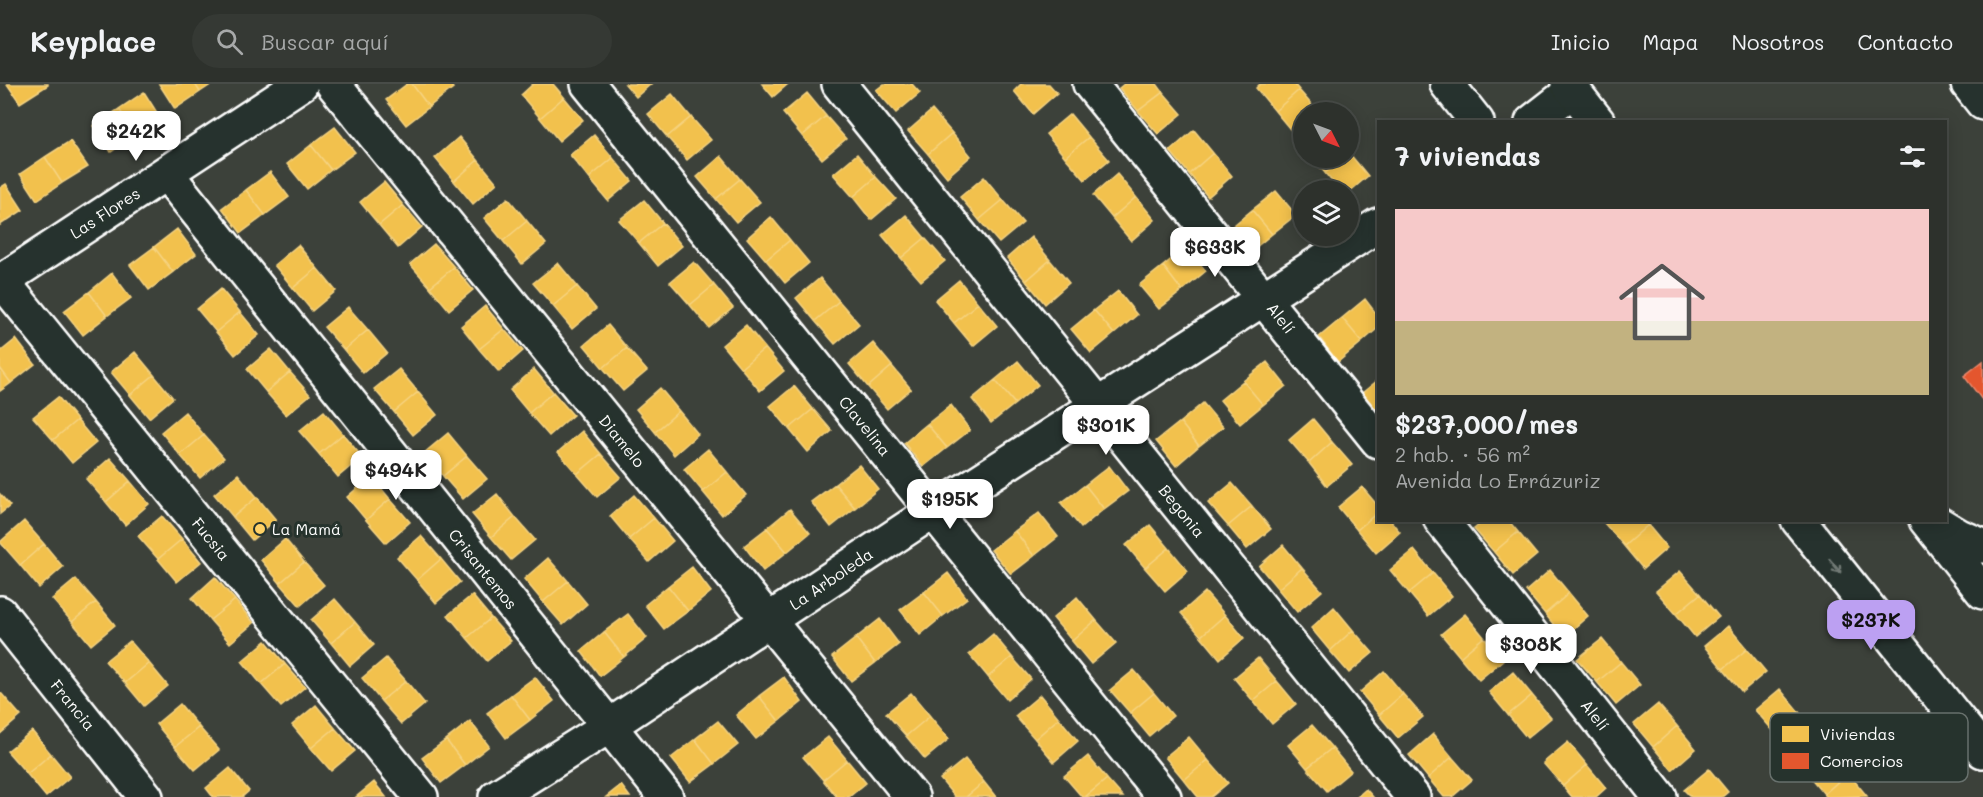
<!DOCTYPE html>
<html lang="es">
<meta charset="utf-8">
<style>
:root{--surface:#2d312c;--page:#353934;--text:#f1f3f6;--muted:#a7a9a9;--line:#484c48;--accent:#bca0f2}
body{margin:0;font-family:Mali,sans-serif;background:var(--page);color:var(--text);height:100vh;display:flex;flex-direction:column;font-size:22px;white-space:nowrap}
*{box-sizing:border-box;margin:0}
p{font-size:20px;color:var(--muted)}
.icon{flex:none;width:33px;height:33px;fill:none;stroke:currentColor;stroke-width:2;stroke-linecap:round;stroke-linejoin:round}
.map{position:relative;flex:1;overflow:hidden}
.side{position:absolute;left:1377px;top:36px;width:570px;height:402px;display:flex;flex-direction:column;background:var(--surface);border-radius:0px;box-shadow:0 3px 15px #0003,0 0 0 2px var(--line)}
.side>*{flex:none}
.needle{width:39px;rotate:132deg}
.controls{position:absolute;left:1293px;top:18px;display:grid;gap:12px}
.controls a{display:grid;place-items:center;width:66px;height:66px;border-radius:50%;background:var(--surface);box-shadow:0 3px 15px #0003,0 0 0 2px var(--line);font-size:30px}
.price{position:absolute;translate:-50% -51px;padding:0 14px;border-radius:12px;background:#fff;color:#222;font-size:20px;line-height:39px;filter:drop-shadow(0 2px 3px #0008)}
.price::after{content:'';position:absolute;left:50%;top:36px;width:18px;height:14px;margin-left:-9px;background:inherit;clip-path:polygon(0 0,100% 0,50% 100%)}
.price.selected{background:var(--accent);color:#111}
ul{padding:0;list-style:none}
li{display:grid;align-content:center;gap:12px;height:318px;padding:0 18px}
li span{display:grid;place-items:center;height:186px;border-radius:0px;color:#555}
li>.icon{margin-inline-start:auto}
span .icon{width:108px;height:108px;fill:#fffc;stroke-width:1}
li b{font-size:26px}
h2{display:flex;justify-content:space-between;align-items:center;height:72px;padding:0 18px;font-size:26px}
header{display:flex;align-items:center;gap:36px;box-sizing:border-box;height:84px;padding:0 30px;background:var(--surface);border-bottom:2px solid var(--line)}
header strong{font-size:28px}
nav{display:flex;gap:33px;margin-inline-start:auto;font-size:21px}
.search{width:420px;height:54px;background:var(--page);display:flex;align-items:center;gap:15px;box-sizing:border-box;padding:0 21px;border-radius:33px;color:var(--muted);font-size:22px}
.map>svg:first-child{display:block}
.homes{fill:#f2c14e;stroke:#f6d483;stroke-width:1.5}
.shops{fill:#e4572e;stroke:#ec896d;stroke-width:1.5}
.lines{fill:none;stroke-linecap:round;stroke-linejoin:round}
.minor-casing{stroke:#fff;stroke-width:38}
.major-casing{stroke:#fff;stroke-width:38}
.minor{stroke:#26332d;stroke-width:33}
.major{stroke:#26332d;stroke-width:33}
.oneway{stroke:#727a76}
.poi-dot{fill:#ffd166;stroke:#26332d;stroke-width:2}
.labels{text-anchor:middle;stroke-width:6;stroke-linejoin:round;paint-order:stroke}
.street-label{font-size:16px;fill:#fff;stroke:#26332d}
.poi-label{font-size:16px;fill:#fff;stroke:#26332d;text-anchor:start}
.key{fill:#26332d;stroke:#67706c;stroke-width:1.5}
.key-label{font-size:16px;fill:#fff}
</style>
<header>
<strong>Keyplace</strong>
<div class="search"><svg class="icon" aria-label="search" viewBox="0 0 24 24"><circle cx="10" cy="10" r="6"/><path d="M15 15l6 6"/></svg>Buscar aquí</div>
<nav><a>Inicio</a><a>Mapa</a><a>Nosotros</a><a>Contacto</a></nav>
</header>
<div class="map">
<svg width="1983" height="713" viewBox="0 0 1983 713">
<rect width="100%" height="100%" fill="#3c413a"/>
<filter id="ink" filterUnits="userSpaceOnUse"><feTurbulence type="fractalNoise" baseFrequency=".0167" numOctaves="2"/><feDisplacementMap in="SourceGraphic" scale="12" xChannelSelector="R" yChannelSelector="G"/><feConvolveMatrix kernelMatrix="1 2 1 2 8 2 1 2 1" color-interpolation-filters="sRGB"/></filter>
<g filter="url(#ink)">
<!-- homes -->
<path class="homes" d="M7 0H48V1L20 19Z
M159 0H195L200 8 175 25Z
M195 0H212L200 8Z
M407 0H412L429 23 406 41 386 16Z
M412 0H450L453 4 429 23Z
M533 0H553L564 13 540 34 521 11Z
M625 0H651L636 13Z
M762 0H788L773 13Z
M884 0H912L920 9 896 29 876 6Z
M1021 0H1049L1057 9 1033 30 1014 7Z
M1124 0H1157L1163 8 1138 27 1119 4Z
M1260 0H1294L1299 6 1275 27 1256 4Z
M1299 6 1318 28H1304V42L1294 50 1275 27Z
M144 8 161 35 136 51 119 25Z
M1163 8 1182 30 1158 50 1138 27Z
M807 9 826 32 802 52 783 29Z
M672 10 691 33 667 53 648 30Z
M564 13 583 36 559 57 540 34Z
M119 25 136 51 111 68 93 42Z
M932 26 952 49 928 70 908 47Z
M1070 30 1089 53 1065 73 1046 50Z
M826 32 846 55 822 75 802 52Z
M691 33 711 56 687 76 667 53Z
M335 43 355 68 331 86 311 61Z
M1194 46 1213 69 1189 90 1170 67Z
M952 49 971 72 947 93 928 70Z
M594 51 613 74 589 94 570 71Z
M459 53 478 76 454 97 435 74Z
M1089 53 1109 76 1085 96 1065 73Z
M70 57 88 83 62 99 45 73Z
M311 61 331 86 307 105 287 80Z
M1213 69 1232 92 1208 113 1189 90Z
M1349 69 1368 92 1348 109V106H1339L1325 89 1344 74H1348Z
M857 70 876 93 853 113 833 90Z
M721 72 740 95 716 115 697 93Z
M45 73 62 99 37 116 20 90Z
M613 74 632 97 608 117 589 94Z
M1312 74H1344L1325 89Z
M478 76 497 99 473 120 454 97Z
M270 88 289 113 265 131 246 106Z
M1117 90 1136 113 1112 134 1093 111Z
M876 93 896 115 871 136 853 113Z
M984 93 1003 116 979 136 960 113Z
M740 95 760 118 736 138 716 115Z
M384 98 403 121 379 141 360 118Z
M6 100 23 126 0 141V104Z
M246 106 265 131 241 149 222 124Z
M1276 107 1296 131 1272 150 1252 126Z
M1136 113 1155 136 1131 157 1112 134Z
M508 114 527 137 503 157 484 134Z
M644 116 663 139 639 159 619 136Z
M1003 116 1023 139 999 159 979 136Z
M403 121 422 143 398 164 379 141Z
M1252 126 1272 150 1249 169 1229 145Z
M906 131 925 154 901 174 882 151Z
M771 133 790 156 766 176 747 154Z
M527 137 546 160 522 180 503 157Z
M663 139 682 162 658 182 639 159Z
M177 145 196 170 173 188 154 163Z
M1031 153 1050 176 1026 197 1007 174Z
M925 154 945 177 921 197 901 174Z
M790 156 809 179 785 199 766 176Z
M434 160 454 183 430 203 410 180Z
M298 161 317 184 293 204 274 181Z
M154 163 173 188 149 206 130 181Z
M1186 163 1206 187 1182 207 1163 182Z
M1050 176 1069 199 1045 220 1026 197Z
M694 178 714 201 690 221 670 198Z
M558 179 577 202 553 222 533 199Z
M1163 182 1182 207 1159 225 1139 201Z
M454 183 473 206 449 226 430 203Z
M317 184 336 207 312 227 293 204Z
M112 189 131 214 107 232 89 208Z
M820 194 839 217 815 237 796 214Z
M959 196 978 219 954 239 935 216Z
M714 201 733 224 709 244 690 221Z
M577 202 596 225 572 245 553 222Z
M221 205 240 228 216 248 197 225Z
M1118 207 1137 231 1114 250 1094 226Z
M89 208 107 232 83 251 64 227Z
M1365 215 1378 232V244L1362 258 1342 234Z
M839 217 859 240 835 260 815 237Z
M978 219 997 242 973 262 954 239Z
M485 222 504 245 479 265 461 242Z
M348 223 368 246 344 266 324 243Z
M1094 226 1114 250 1091 269 1071 245Z
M240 228 259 251 235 271 216 248Z
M1342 234 1362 258 1338 278 1319 253Z
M608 241 627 264 603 284 584 261Z
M746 241 765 264 741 284 722 261Z
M504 245 523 267 499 288 479 265Z
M368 246 387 269 363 289 344 266Z
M16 255 35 280 11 299 0 284V268Z
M873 259 892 282 868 303 849 280Z
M627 264 647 287 623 307 603 284Z
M765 264 784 287 760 307 741 284Z
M271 265 290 288 266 308 247 285Z
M135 268 154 291 130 311 111 288Z
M1018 277 1038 301 1015 320 995 296Z
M1267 278 1286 302 1263 321 1243 297Z
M892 282 911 305 887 325 868 303Z
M0 284 11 299 0 307Z
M399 285 418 308 394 328 374 305Z
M534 285 553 308 529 329 510 306Z
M290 288 310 311 286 331 266 308Z
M154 291 173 314 149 334 130 311Z
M995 296 1015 320 991 339 972 315Z
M1378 296V329L1362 309Z
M1243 297 1263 321 1240 340 1220 316Z
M794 302 813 325 789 345 770 322Z
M660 304 679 327 655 348 636 325Z
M418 308 437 331 413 351 394 328Z
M553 308 573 331 549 352 529 329Z
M58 313 77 336 53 356 33 333Z
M1203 319 1223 343 1199 362 1180 338Z
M951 321 970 346 947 364 927 340Z
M813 325 832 347 808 368 789 345Z
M324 327 343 350 319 370 299 347Z
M679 327 698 350 674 371 655 348Z
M185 328 204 351 180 371 161 348Z
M1313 335 1332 358 1309 379 1289 356Z
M77 336 96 359 72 379 53 356Z
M1180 338 1199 362 1176 382 1156 357Z
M927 340 947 364 923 383 904 359Z
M582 347 601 370 577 390 558 368Z
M448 349 467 372 443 392 424 369Z
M343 350 362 373 338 393 319 370Z
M204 351 224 374 200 394 180 371Z
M1332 358 1352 381 1327 402 1309 379Z
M708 365 727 388 703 408 684 385Z
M601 370 621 393 597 413 577 390Z
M467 372 487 395 463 415 443 392Z
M110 374 130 397 106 418 86 395Z
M859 381 878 405 855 424 835 400Z
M1109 382 1128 407 1104 425 1085 401Z
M727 388 746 411 722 431 703 408Z
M238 390 257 413 233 433 214 410Z
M371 392 390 415 366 436 347 413Z
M130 397 149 420 125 441 106 418Z
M1232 399 1252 422 1228 442 1208 419Z
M835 400 855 424 831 443 811 418Z
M1085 401 1104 425 1081 444 1061 419Z
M1362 403 1378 422V428L1357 446 1338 423Z
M0 410 10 422 0 430Z
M497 410 515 433 491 453 472 430Z
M634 411 654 434 629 455 610 432Z
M257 413 276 436 252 456 233 433Z
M390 415 410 438 386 459 366 436Z
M1252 422 1271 445 1247 465 1228 442Z
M790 425 810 449 787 468 767 444Z
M1378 428V436H1390L1400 448 1376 469 1357 446Z
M1039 429 1058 453 1034 472 1015 447Z
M162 432 182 455 158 475 138 452Z
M515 433 535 456 511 476 491 453Z
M654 434 673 457 649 478 629 455Z
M1485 436H1508L1518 448 1494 468 1474 445Z
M1607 436H1644L1648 441 1624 462 1604 439Z
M24 437 44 460 20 481 0 458Z
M1150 441 1169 464 1145 484 1126 461Z
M1648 441 1667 464 1643 485 1624 462Z
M767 444 787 468 763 487 744 462Z
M1015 447 1034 472 1011 490 991 466Z
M1518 448 1537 471 1513 491 1494 468Z
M421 452 441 475 417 496 397 473Z
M182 455 201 478 177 498 158 475Z
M285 455 304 478 280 499 261 476Z
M44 460 63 483 39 504 20 481Z
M1283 461 1302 484 1278 505 1259 482Z
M1169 464 1188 487 1165 507 1145 484Z
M1414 466 1433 489 1409 509 1390 486Z
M548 474 568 497 543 518 524 495Z
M441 475 460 498 436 519 417 496Z
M304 478 324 501 300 522 280 499Z
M692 483 711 508 688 527 668 502Z
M1302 484 1322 507 1297 528 1278 505Z
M1550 486 1569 509 1545 530 1526 507Z
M1680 487 1700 510 1676 530 1656 507Z
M948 489 967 514 943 532 924 508Z
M1433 489 1452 512 1428 532 1409 509Z
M215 493 235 516 210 536 192 514Z
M76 495 96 518 72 538 52 515Z
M568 497 587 520 563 541 543 518Z
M668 502 688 527 664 545 645 521Z
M924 508 943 532 920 551 900 526Z
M1205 508 1225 531 1201 552 1181 529Z
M1569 509 1588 532 1564 553 1545 530Z
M1700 510 1719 533 1695 553 1676 530Z
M472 511 491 534 467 554 448 531Z
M1077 513 1096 536 1072 557 1053 534Z
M335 515 355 538 331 559 311 536Z
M235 516 254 539 230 559 210 536Z
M96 518 115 541 91 561 72 538Z
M1334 523 1353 546 1330 567 1311 544Z
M628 530 647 554 624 573 604 548Z
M1465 530 1484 553 1460 573 1441 550Z
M1225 531 1244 554 1220 575 1201 552Z
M491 534 511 557 487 577 467 554Z
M880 535 899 560 875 579 856 554Z
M1096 536 1116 559 1091 580 1072 557Z
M355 538 374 561 350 582 331 559Z
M1728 542 1747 565 1723 585 1704 562Z
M1353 546 1373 569 1349 589 1330 567Z
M604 548 624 573 600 592 581 567Z
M993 550 1012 573 988 593 969 570Z
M1484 553 1503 576 1479 596 1460 573Z
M856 554 875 579 851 597 832 573Z
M1602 555 1621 578 1597 598 1577 575Z
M130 557 149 579 125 599 105 577Z
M266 557 285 580 261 600 242 577Z
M1747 565 1766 588 1742 608 1723 585Z
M1012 573 1031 595 1007 616 988 593Z
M386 574 406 597 381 617 362 594Z
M1258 574 1277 597 1253 617 1234 594Z
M1621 578 1640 601 1616 621 1597 598Z
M149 579 168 602 144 622 125 599Z
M285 580 305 603 281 623 261 600Z
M1134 586 1154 609 1130 629 1110 606Z
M1384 587 1403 610 1379 631 1360 608Z
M1513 588 1532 611 1508 631 1489 608Z
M535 593 554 617 530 636 511 611Z
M784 593 802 618 779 637 759 612Z
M406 597 425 620 401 640 381 617Z
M1277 597 1296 620 1272 640 1253 617Z
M1780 605 1799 628 1775 649 1755 626Z
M1 609 21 632 0 650V611Z
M911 609 930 632 906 652 886 629Z
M1154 609 1173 632 1149 652 1130 629Z
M1403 610 1423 633 1398 654 1379 631Z
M511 611 530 636 506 654 487 629Z
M1040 611 1059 634 1035 655 1015 632Z
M1532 611 1551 634 1527 654 1508 631Z
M759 612 779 637 756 655 736 631Z
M180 620 199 643 175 663 156 640Z
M1658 620 1677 642 1653 663 1634 640Z
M316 621 335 644 311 664 292 641Z
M1799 628 1818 651 1794 672 1775 649Z
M930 632 949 655 925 675 906 652Z
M1059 634 1078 657 1054 678 1035 655Z
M470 637 489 662 465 681 446 656Z
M718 637 738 661 714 680 695 655Z
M1312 641 1332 664 1307 684 1288 661Z
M1677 642 1696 665 1672 686 1653 663Z
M199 643 219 666 195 686 175 663Z
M335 644 355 667 331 687 311 664Z
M32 647 51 670 27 690 7 667Z
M1433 650 1452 673 1428 694 1409 671Z
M828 653 847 676 823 696 803 673Z
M1189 653 1208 676 1184 696 1165 673Z
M695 655 714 680 690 698 671 674Z
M446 656 465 681 441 699 422 674Z
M1568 658 1587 681 1563 702 1543 679Z
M1332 664 1351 687 1327 707 1307 684Z
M1829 666 1848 689 1824 710 1805 687Z
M51 670 70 693 46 713 27 690Z
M1088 672 1107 695 1085 713H1082L1064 692Z
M1452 673 1472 696 1452 713H1444L1428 694Z
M965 675 984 698 966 713H955L940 695Z
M847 676 866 699 849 713H837L823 696Z
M1208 676 1228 699 1211 713H1198L1184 696Z
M1587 681 1606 704 1596 713H1572L1563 702Z
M230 684 249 707 242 713H213L206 704Z
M1709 685 1728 708 1722 713H1691L1684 706Z
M1848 689 1867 712 1827 713 1824 710Z
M1107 695 1123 713H1085Z
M374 698 386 713H356Z
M984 698 996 713H966Z
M621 701 630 713H606Z
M1366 705 1373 713H1357Z"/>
<!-- shops -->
<path class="shops" d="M1983 277V317L1964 292Z"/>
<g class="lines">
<!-- minor casing -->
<g class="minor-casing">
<path id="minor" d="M333 0 912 713
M588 0 1164 713
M839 0 1413 713
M1090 0 1378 357
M1968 0 1983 19
M1532 38 1573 6
M166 89 666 713
M2 197 421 713
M0 198 301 0
M1441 436 1660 713
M0 529 146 713
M496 713 609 642 933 427 1378 141"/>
</g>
<!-- major casing -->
<g class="major-casing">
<path id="major" d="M1447 0 1477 38
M1568 0 1598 38
M1798 436 1983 667
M1926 436 1983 508
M1934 437 1959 452 1983 462"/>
</g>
<!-- minor -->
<use href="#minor" class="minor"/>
<!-- major -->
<use href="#major" class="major"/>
</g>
<!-- one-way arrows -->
<defs><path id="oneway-shaft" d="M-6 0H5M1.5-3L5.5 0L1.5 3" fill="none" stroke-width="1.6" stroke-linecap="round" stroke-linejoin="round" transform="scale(1.5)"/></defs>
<use class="oneway" href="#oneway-shaft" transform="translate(1835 482) rotate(51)"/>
</g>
<!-- markers -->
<circle class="poi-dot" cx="260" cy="445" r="6"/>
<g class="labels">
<!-- street labels -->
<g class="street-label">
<text transform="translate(105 129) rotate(-33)" y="6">Las Flores</text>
<text transform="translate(1281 234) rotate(52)" y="6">Alelí</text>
<text transform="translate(865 342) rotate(51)" y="6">Clavelina</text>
<text transform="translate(622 357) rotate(51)" y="6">Diamelo</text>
<text transform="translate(1182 427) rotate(51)" y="6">Begonia</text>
<text transform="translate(211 455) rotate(51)" y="6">Fucsia</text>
<text transform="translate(483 485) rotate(51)" y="6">Crisantemos</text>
<text transform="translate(831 495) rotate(-34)" y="6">La Arboleda</text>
<text transform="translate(73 621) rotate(51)" y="6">Francia</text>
<text transform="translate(1595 631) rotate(52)" y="6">Alelí</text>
</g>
<!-- poi labels -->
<g class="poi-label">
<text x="272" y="451">La Mamá</text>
</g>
</g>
<!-- legend -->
<rect x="1770" y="629" width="198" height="69" rx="9" class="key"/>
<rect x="1782" y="642" width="27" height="16" fill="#f2c14e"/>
<rect x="1782" y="669" width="27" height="16" fill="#e4572e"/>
<g class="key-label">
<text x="1820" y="656">Viviendas</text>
<text x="1820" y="683">Comercios</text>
</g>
</svg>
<div class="controls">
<a><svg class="needle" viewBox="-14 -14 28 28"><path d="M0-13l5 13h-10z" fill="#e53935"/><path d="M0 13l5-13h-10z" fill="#a7a9a9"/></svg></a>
<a><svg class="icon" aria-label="layers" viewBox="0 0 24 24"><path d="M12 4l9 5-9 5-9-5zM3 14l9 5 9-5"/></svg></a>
</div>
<b class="price" style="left:136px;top:78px">$242K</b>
<b class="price" style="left:1215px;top:194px">$633K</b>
<b class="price" style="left:1106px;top:372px">$301K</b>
<b class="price" style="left:396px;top:417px">$494K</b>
<b class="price" style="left:950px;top:446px">$195K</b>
<b class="price selected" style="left:1871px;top:567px">$237K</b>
<b class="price" style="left:1531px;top:591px">$308K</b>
<section class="side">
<h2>7 viviendas<svg class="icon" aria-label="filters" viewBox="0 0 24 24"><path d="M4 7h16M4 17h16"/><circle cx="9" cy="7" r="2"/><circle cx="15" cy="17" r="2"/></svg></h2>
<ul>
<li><span style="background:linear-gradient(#f6c9c9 60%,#c2b280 0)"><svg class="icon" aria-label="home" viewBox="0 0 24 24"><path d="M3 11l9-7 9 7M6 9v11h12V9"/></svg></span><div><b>$237,000/mes</b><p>2 hab. · 56 m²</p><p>Avenida Lo Errázuriz</p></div></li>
</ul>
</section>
</div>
